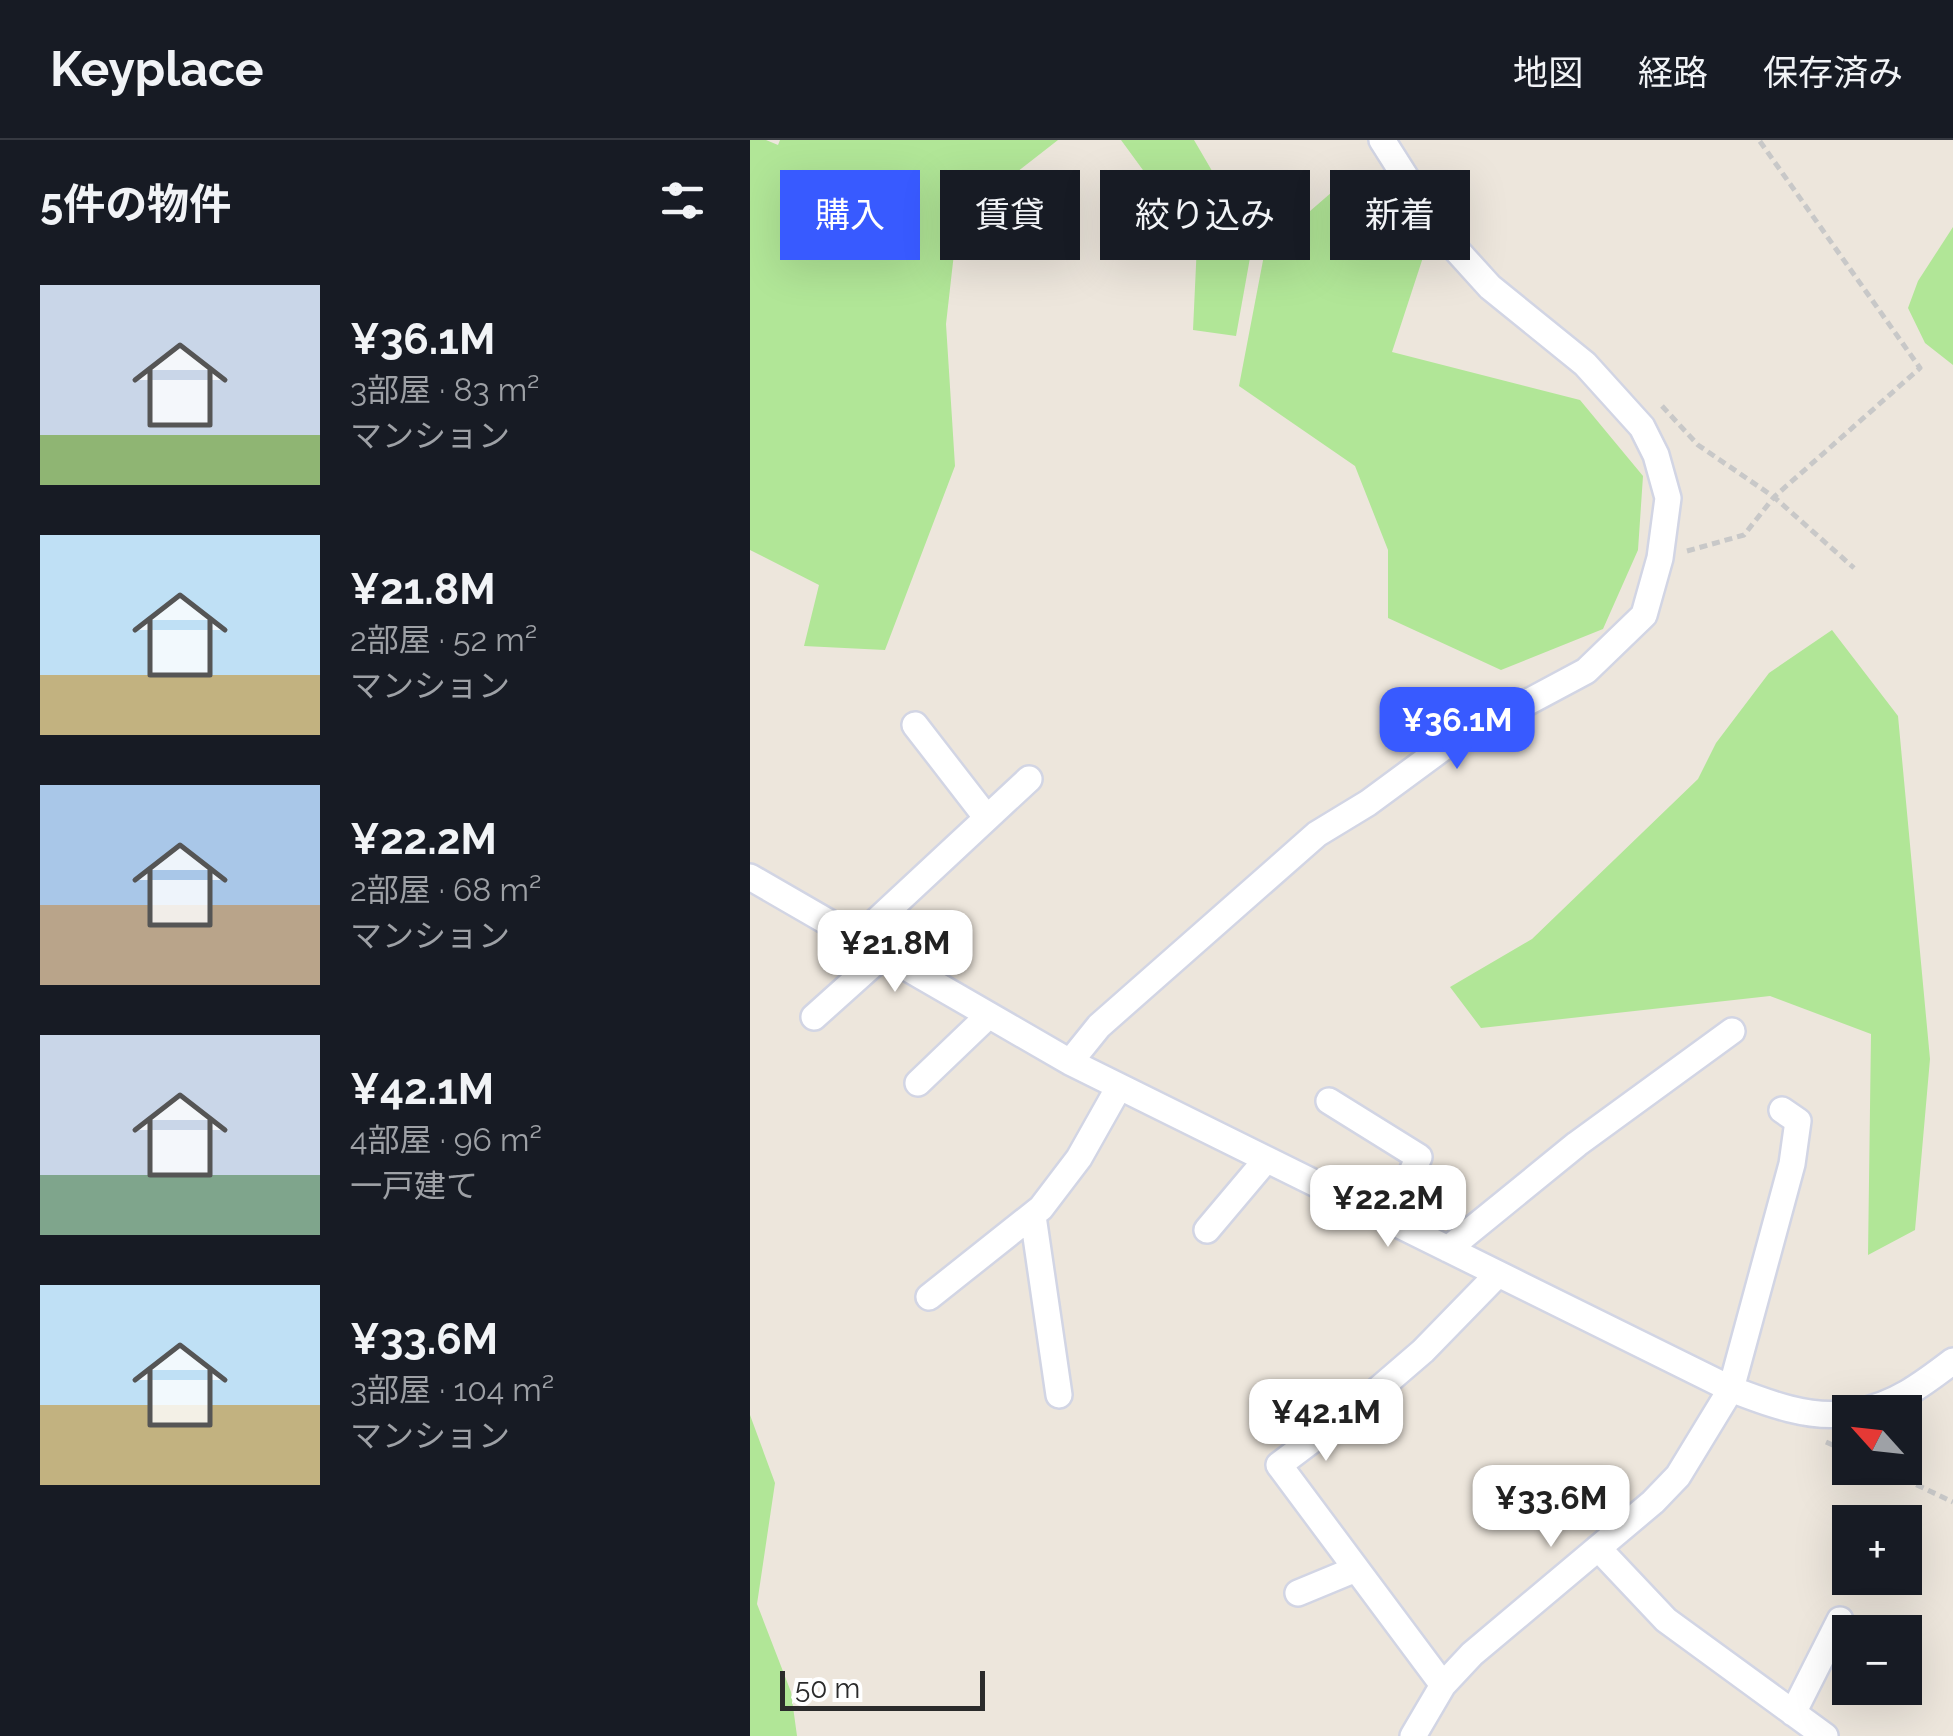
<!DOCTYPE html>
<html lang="ja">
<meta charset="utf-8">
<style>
:root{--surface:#171b24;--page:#242831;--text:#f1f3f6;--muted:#9ea1a6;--line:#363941;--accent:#385aff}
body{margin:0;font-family:Raleway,"Noto Sans JP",sans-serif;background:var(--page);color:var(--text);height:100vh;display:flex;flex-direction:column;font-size:38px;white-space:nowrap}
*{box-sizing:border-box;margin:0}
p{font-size:32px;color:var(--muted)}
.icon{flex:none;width:55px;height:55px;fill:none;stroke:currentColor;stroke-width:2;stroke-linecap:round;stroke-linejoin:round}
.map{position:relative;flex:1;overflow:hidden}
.drawer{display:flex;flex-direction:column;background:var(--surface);width:750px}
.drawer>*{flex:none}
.top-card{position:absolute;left:30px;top:30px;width:950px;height:90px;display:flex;gap:20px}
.needle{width:65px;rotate:297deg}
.fabs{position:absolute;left:1082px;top:1255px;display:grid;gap:20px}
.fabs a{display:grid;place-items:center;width:90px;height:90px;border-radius:0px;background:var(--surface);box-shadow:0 10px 40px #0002;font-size:50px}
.scale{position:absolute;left:30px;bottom:25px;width:205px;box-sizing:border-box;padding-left:10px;border:5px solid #2b2b2b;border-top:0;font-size:28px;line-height:35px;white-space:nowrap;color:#2b2b2b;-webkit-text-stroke:8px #fff;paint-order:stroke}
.price{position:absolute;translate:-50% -85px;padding:0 22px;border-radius:20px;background:#fff;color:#222;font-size:32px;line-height:65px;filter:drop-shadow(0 2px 5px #0008)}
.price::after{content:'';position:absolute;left:50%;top:60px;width:30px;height:22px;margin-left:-15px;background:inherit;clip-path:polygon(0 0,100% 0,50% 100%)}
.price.active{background:var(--accent);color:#fff}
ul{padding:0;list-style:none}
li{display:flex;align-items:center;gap:30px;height:250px;padding:0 40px}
li span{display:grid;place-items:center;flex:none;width:280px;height:200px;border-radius:0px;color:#555}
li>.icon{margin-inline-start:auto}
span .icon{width:120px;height:120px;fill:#fffc;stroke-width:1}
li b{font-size:42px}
h2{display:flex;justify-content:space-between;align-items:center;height:120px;padding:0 40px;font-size:42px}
.chip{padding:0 35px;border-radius:0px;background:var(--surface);box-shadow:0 10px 40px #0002;font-size:35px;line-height:90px}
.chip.active{background:var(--accent);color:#fff}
header{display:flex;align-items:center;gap:60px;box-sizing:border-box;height:140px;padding:0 50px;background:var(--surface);border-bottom:2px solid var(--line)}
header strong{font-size:48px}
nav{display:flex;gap:55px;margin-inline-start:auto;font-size:35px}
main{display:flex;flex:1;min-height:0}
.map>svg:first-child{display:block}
.green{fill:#b1e697}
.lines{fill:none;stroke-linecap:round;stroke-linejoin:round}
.minor-casing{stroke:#d2d5e4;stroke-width:30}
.path{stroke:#c8c8c8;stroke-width:5;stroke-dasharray:8 5;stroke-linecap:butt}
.minor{stroke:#fff;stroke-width:25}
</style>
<header>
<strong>Keyplace</strong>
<nav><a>地図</a><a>経路</a><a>保存済み</a></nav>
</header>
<main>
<section class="drawer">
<h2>5件の物件<svg class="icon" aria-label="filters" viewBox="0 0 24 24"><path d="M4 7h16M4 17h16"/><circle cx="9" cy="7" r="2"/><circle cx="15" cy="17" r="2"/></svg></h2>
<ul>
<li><span style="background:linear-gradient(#c9d6e8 75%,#8fb573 0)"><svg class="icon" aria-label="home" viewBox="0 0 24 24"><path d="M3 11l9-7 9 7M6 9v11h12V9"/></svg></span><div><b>¥36.1M</b><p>3部屋 · 83 m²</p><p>マンション</p></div></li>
<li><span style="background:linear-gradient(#bfe0f5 70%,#c2b280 0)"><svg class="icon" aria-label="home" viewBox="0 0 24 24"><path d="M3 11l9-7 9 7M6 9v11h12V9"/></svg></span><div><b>¥21.8M</b><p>2部屋 · 52 m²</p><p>マンション</p></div></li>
<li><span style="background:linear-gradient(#a9c7e8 60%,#b9a48a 0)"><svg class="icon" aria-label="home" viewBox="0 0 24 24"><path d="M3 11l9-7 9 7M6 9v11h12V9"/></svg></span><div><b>¥22.2M</b><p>2部屋 · 68 m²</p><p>マンション</p></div></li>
<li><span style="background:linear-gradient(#c9d6e8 70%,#7fa58c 0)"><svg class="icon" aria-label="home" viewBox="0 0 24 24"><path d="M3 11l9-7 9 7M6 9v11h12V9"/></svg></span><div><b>¥42.1M</b><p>4部屋 · 96 m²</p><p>一戸建て</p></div></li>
<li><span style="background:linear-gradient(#bfe0f5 60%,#c2b280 0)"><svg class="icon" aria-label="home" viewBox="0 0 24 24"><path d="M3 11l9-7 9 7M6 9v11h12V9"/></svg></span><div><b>¥33.6M</b><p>3部屋 · 104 m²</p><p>マンション</p></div></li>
</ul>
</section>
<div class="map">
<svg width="1203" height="1596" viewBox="0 0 1203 1596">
<rect width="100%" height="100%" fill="#ede6dc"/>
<!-- green -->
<path class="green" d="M0 0H16L28 5 30 0H308L208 78 196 184 205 326 135 510 54 506 69 445 0 410Z
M371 0H444L503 101 486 196 443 190 447 104Z
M597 39 679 99 642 212 830 260 893 336 888 410 853 489 751 530 638 478V410L605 326 489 246 515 110Z
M1203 87V225L1175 203 1158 168 1168 141Z
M1082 490 1148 576 1180 919 1165 1090 1118 1115 1121 894 1020 856 731 888 700 847 782 799 948 639 966 603 1019 533Z
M0 1275 25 1343 7 1464 41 1552 47 1596H0Z"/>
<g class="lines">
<!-- minor casing -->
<g class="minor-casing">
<path id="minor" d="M165 585 237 678
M0 737 320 922 981 1249C1017 1263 1061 1280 1100 1273
M106 800 279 639
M64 877 132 816
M320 922 349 886 567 694 618 663 694 607 836 531 894 475 910 418 918 358 906 315 892 287 835 224 740 147 691 93 632 0
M168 943 238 876
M579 961 669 1017 639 1080
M283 1076 309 1255
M457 1090 516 1020
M698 1109 827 1004 982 891
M179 1157 291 1068 329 1018 369 947
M1106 1272C1144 1266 1173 1244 1203 1221
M848 1408 916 1480 1075 1596
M548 1453 606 1429
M693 1545 529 1325 623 1254 673 1211 748 1134
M1043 1573 1090 1480
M663 1596 693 1545 722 1514 903 1362 928 1336 981 1249 1042 1024 1048 981 1032 970"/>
</g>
<!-- path -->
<path class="path" d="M912 266 948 305 1024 357 1104 428
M937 411 994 395 1024 357 1170 228 1009 0
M1076 1302 1100 1313
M1131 1328 1203 1362"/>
<!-- minor -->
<use href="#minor" class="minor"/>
</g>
</svg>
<div class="fabs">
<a><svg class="needle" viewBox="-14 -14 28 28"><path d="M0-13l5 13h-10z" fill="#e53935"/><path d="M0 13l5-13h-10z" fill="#9ea1a6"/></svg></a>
<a>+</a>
<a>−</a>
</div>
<div class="scale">50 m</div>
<b class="price active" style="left:707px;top:632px">¥36.1M</b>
<b class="price" style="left:145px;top:855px">¥21.8M</b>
<b class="price" style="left:638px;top:1110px">¥22.2M</b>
<b class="price" style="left:576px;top:1324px">¥42.1M</b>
<b class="price" style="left:801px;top:1410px">¥33.6M</b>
<div class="top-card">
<a class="chip active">購入</a>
<a class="chip">賃貸</a>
<a class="chip">絞り込み</a>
<a class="chip">新着</a>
</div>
</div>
</main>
